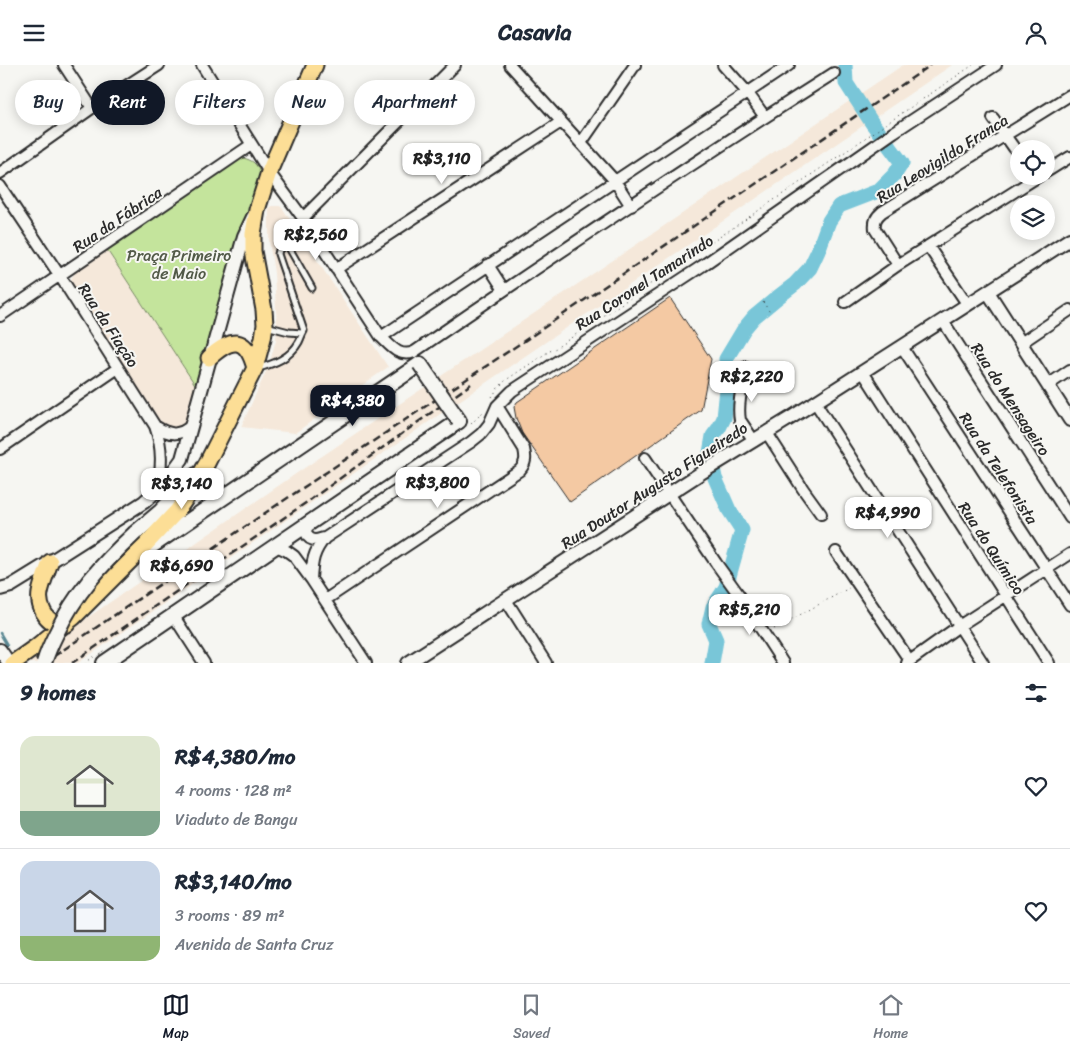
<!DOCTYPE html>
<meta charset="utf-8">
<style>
:root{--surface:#fff;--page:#f2f2f3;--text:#1f2937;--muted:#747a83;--line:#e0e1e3;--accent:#111827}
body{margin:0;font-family:Sriracha,sans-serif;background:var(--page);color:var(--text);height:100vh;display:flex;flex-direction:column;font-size:19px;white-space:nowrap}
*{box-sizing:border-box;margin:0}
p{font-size:16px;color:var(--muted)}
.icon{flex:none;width:28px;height:28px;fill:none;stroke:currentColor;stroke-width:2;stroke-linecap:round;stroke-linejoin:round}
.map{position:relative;height:598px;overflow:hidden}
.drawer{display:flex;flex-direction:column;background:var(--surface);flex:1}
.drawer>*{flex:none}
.hud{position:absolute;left:15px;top:15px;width:500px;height:45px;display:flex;gap:10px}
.tools{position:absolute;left:1010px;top:75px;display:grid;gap:10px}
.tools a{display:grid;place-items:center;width:45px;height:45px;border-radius:50%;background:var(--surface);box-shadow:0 2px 12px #0003;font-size:25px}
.price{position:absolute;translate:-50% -42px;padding:0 11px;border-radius:10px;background:#fff;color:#222;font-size:16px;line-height:32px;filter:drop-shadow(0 1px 2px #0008)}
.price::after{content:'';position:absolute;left:50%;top:30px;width:15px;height:11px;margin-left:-8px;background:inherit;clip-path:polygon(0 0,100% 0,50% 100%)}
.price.selected{background:var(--accent);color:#fff}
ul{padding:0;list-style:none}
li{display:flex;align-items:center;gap:15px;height:125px;padding:0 20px}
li+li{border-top:1px solid var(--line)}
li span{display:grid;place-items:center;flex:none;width:140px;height:100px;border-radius:15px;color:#555}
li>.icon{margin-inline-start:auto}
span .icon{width:60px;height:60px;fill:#fffc;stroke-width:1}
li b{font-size:21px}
h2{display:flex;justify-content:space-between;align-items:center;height:60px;padding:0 20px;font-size:21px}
.tag{padding:0 18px;border-radius:22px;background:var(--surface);box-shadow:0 2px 12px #0003;font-size:18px;line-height:45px}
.tag.selected{background:var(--accent);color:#fff}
header{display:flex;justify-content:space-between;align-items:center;height:65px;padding:0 20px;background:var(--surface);font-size:22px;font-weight:800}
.dock{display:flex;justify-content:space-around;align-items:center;height:70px;border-top:1px solid var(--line);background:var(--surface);font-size:14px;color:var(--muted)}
.dock a{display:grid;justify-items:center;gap:2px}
.dock .selected{color:var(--accent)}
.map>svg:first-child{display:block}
.built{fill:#f5e8da}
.green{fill:#c4e49c;stroke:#788864}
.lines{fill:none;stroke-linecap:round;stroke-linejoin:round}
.stream{stroke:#5a8893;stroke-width:2.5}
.river{stroke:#79c6d8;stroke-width:15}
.building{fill:#f4c9a3;stroke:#2b2b2b}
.service-casing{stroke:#2b2b2b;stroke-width:9}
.minor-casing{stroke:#2b2b2b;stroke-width:14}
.tertiary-casing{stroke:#2b2b2b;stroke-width:16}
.secondary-casing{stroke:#2b2b2b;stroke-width:18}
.primary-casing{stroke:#2b2b2b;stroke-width:19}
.path{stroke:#2b2b2b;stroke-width:1;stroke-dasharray:1 4;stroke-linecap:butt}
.service{stroke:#f6f6f2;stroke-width:5}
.minor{stroke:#f6f6f2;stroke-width:10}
.tertiary{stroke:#f6f6f2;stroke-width:12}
.secondary{stroke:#f6f6f2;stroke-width:14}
.primary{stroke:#fcde96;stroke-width:15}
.rail{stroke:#2b2b2b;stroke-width:2.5;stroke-dasharray:8 4;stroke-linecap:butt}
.secondary-bridge-casing{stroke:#2b2b2b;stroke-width:18;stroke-linecap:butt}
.secondary-bridge{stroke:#f6f6f2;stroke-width:14}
.labels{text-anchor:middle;stroke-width:4;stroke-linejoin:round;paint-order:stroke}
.street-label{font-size:16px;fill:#2b2b2b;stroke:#f6f6f2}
.park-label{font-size:16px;fill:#515947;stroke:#f6f6f2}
</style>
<header><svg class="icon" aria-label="menu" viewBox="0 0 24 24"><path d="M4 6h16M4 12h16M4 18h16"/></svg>Casavia<svg class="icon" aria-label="person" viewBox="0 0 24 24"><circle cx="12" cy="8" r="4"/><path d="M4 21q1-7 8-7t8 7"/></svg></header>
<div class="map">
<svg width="1070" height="598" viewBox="0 0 1070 598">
<rect width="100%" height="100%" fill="#f6f6f2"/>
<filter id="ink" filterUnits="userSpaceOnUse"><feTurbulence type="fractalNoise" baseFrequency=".02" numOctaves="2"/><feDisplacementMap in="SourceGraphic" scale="10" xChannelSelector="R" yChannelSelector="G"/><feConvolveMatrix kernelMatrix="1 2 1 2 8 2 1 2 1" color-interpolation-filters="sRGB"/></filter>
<g filter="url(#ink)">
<!-- built -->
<path class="built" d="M903 0H952L465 332 78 598H22L297 408Z
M272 141H280L283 144 388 302 295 368 241 362 269 300 276 275 277 262 274 208 269 176V144Z
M107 185 196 321 183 362 175 365 164 360 158 353 126 308 70 218 72 212 78 204Z"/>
<!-- green -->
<path class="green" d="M243 93C252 95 258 99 260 109L196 321 107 185 237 94Z"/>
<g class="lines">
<!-- stream -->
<path class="stream" d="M0 568 7 580"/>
<!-- river -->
<path class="river" d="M712 598 716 575 709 559 713 542 726 522 742 465 729 445 715 413 710 388 713 371 719 363 724 353 728 314 726 294 744 264 754 252 778 232 795 219 810 203 818 186 829 156 839 141 878 126 895 109 902 98 872 58 846 18 845 0"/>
</g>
<!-- building -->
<path class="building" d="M670 233 711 294 701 345 570 437 522 368 516 353 514 342 517 337Z"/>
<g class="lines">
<!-- service casing -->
<g class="service-casing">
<path id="service" d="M266 261 289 267 302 268
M258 303C274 299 290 293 299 277 301 273 302 269 304 266L278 189 279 185 283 181H288L312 223"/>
</g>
<!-- minor casing -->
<g class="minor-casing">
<path id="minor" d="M64 0 92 43
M202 0 269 107 303 153 381 272
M510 0 615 116 631 141
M723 0 747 27 765 52
M789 0 381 272C391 281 399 293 414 287 552 192 692 98 834 8
M993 53 1019 90
M581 78 635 0
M1046 107 1070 92
M0 108 92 43 159 0
M0 121 60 211 155 361C163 383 162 403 157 426
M303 153 455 0
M928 181 968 240
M488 200 504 225
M898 200 875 164C874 156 876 152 882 147L1070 30
M336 204 561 57
M845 237 898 200 1039 111
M0 251 251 80
M943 256 1070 453
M1021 278 1070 245
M902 282 1070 540
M746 302C743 318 737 339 740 355L754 376
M863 307 1049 598
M1048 320 1070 305
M815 337 983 598
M155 361C169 370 179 372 192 360
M767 368 803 424 821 449
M0 384 118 303
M645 393 716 498 739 530 783 598
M309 459C304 465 306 475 316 475 317 475 323 473 325 473
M276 481 287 486 294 491 311 514 366 598
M836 487 910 596
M311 514C312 497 313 487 325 473L471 377 481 369 489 359 497 341 512 326 702 201 894 67 996 0
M325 535 520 405C526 398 526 393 524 384L497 341
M506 535 546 598
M173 550 204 598
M907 598 959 561 1070 489"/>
</g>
<!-- tertiary casing -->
<g class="tertiary-casing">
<path id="tertiary" d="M988 227 1070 355
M0 524 11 521 50 497 144 437C160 424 170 411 182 394L244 171 253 152
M0 585 9 598
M408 598 701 408 792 352 1070 174"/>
</g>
<!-- secondary casing -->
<g class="secondary-casing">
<path id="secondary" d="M135 468 161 446 196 410
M143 487 420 299
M104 598 459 356"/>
</g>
<!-- primary casing -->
<g class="primary-casing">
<path id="primary" d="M209 293C232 272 246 271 255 303
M50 497C47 507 42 517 40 528 38 540 45 557 59 559 61 559 64 559 67 559
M13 598 37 581 74 552 132 494 177 446 192 424 207 398 255 303 263 273 265 260 264 245 253 186V169L257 145 269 107 315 0"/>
</g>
<!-- path -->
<path class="path" d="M763 237 771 249
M492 332 498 323 506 315 548 287 556 283 973 0
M471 359 484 346
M774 564 849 523
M85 598 95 591"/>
<!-- service -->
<use href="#service" class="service"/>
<!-- minor -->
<use href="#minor" class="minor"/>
<!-- tertiary -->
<use href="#tertiary" class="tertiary"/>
<!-- secondary -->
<use href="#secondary" class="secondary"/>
<!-- primary -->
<use href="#primary" class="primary"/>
<!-- rail -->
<path class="rail" d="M44 598 271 444 536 268 931 0
M72 598 310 435 471 319"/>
<!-- secondary-bridge casing -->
<g class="secondary-bridge-casing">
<path id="secondary-bridge" d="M420 299 459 356
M44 598C47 588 51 579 56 569 75 528 102 499 135 468"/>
</g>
<!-- secondary-bridge -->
<use href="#secondary-bridge" class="secondary-bridge"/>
</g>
</g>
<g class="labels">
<!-- street labels -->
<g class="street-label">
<text transform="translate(942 93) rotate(-32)" y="6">Rua Leovigildo Franca</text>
<text transform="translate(117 154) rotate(-34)" y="6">Rua da Fábrica</text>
<text transform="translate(644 217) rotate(-33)" y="6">Rua Coronel Tamarindo</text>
<text transform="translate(109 260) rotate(57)" y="6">Rua da Fiação</text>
<text transform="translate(1011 334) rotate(57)" y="6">Rua do Mensageiro</text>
<text transform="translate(999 403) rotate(57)" y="6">Rua da Telefonista</text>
<text transform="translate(654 420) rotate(-33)" y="6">Rua Doutor Augusto Figueiredo</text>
<text transform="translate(992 483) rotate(57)" y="6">Rua do Químico</text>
</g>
<!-- park labels -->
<g class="park-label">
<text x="179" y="196">Praça Primeiro<tspan x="179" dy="18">de Maio</tspan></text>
</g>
</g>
</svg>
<div class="tools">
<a><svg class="icon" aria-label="locate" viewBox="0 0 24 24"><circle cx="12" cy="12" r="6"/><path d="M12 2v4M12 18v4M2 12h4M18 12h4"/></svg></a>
<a><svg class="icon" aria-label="layers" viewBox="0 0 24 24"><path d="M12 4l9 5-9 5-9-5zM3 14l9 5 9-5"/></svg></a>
</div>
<b class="price" style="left:442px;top:120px">R$3,110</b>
<b class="price" style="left:316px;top:196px">R$2,560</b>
<b class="price" style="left:752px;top:338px">R$2,220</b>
<b class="price selected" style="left:353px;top:362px">R$4,380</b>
<b class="price" style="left:438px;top:444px">R$3,800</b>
<b class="price" style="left:182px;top:445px">R$3,140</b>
<b class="price" style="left:888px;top:474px">R$4,990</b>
<b class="price" style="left:182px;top:527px">R$6,690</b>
<b class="price" style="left:750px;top:571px">R$5,210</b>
<div class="hud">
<a class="tag">Buy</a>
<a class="tag selected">Rent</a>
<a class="tag">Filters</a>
<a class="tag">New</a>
<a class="tag">Apartment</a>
</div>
</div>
<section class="drawer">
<h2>9 homes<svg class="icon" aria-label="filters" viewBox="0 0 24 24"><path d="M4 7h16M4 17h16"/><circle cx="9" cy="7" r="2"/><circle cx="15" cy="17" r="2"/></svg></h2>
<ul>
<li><span style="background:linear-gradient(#dfe7d0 75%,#7fa58c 0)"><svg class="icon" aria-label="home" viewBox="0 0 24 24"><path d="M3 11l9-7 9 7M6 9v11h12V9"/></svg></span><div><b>R$4,380/mo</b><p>4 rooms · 128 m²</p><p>Viaduto de Bangu</p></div><svg class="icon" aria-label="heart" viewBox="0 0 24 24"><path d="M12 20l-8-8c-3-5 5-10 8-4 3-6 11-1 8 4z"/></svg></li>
<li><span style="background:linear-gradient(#c9d6e8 75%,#8fb573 0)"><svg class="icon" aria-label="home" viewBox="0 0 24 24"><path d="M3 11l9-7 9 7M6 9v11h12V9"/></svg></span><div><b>R$3,140/mo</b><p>3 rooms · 89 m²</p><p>Avenida de Santa Cruz</p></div><svg class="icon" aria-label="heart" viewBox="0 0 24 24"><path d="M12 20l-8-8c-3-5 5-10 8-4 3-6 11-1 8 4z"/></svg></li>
</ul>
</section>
<nav class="dock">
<a class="selected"><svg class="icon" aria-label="map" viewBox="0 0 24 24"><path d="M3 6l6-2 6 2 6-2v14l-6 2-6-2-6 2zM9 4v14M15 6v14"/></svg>Map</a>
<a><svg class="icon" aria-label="saved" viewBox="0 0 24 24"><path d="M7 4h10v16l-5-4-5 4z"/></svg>Saved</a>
<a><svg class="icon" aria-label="home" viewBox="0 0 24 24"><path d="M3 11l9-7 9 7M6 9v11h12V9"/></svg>Home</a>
</nav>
